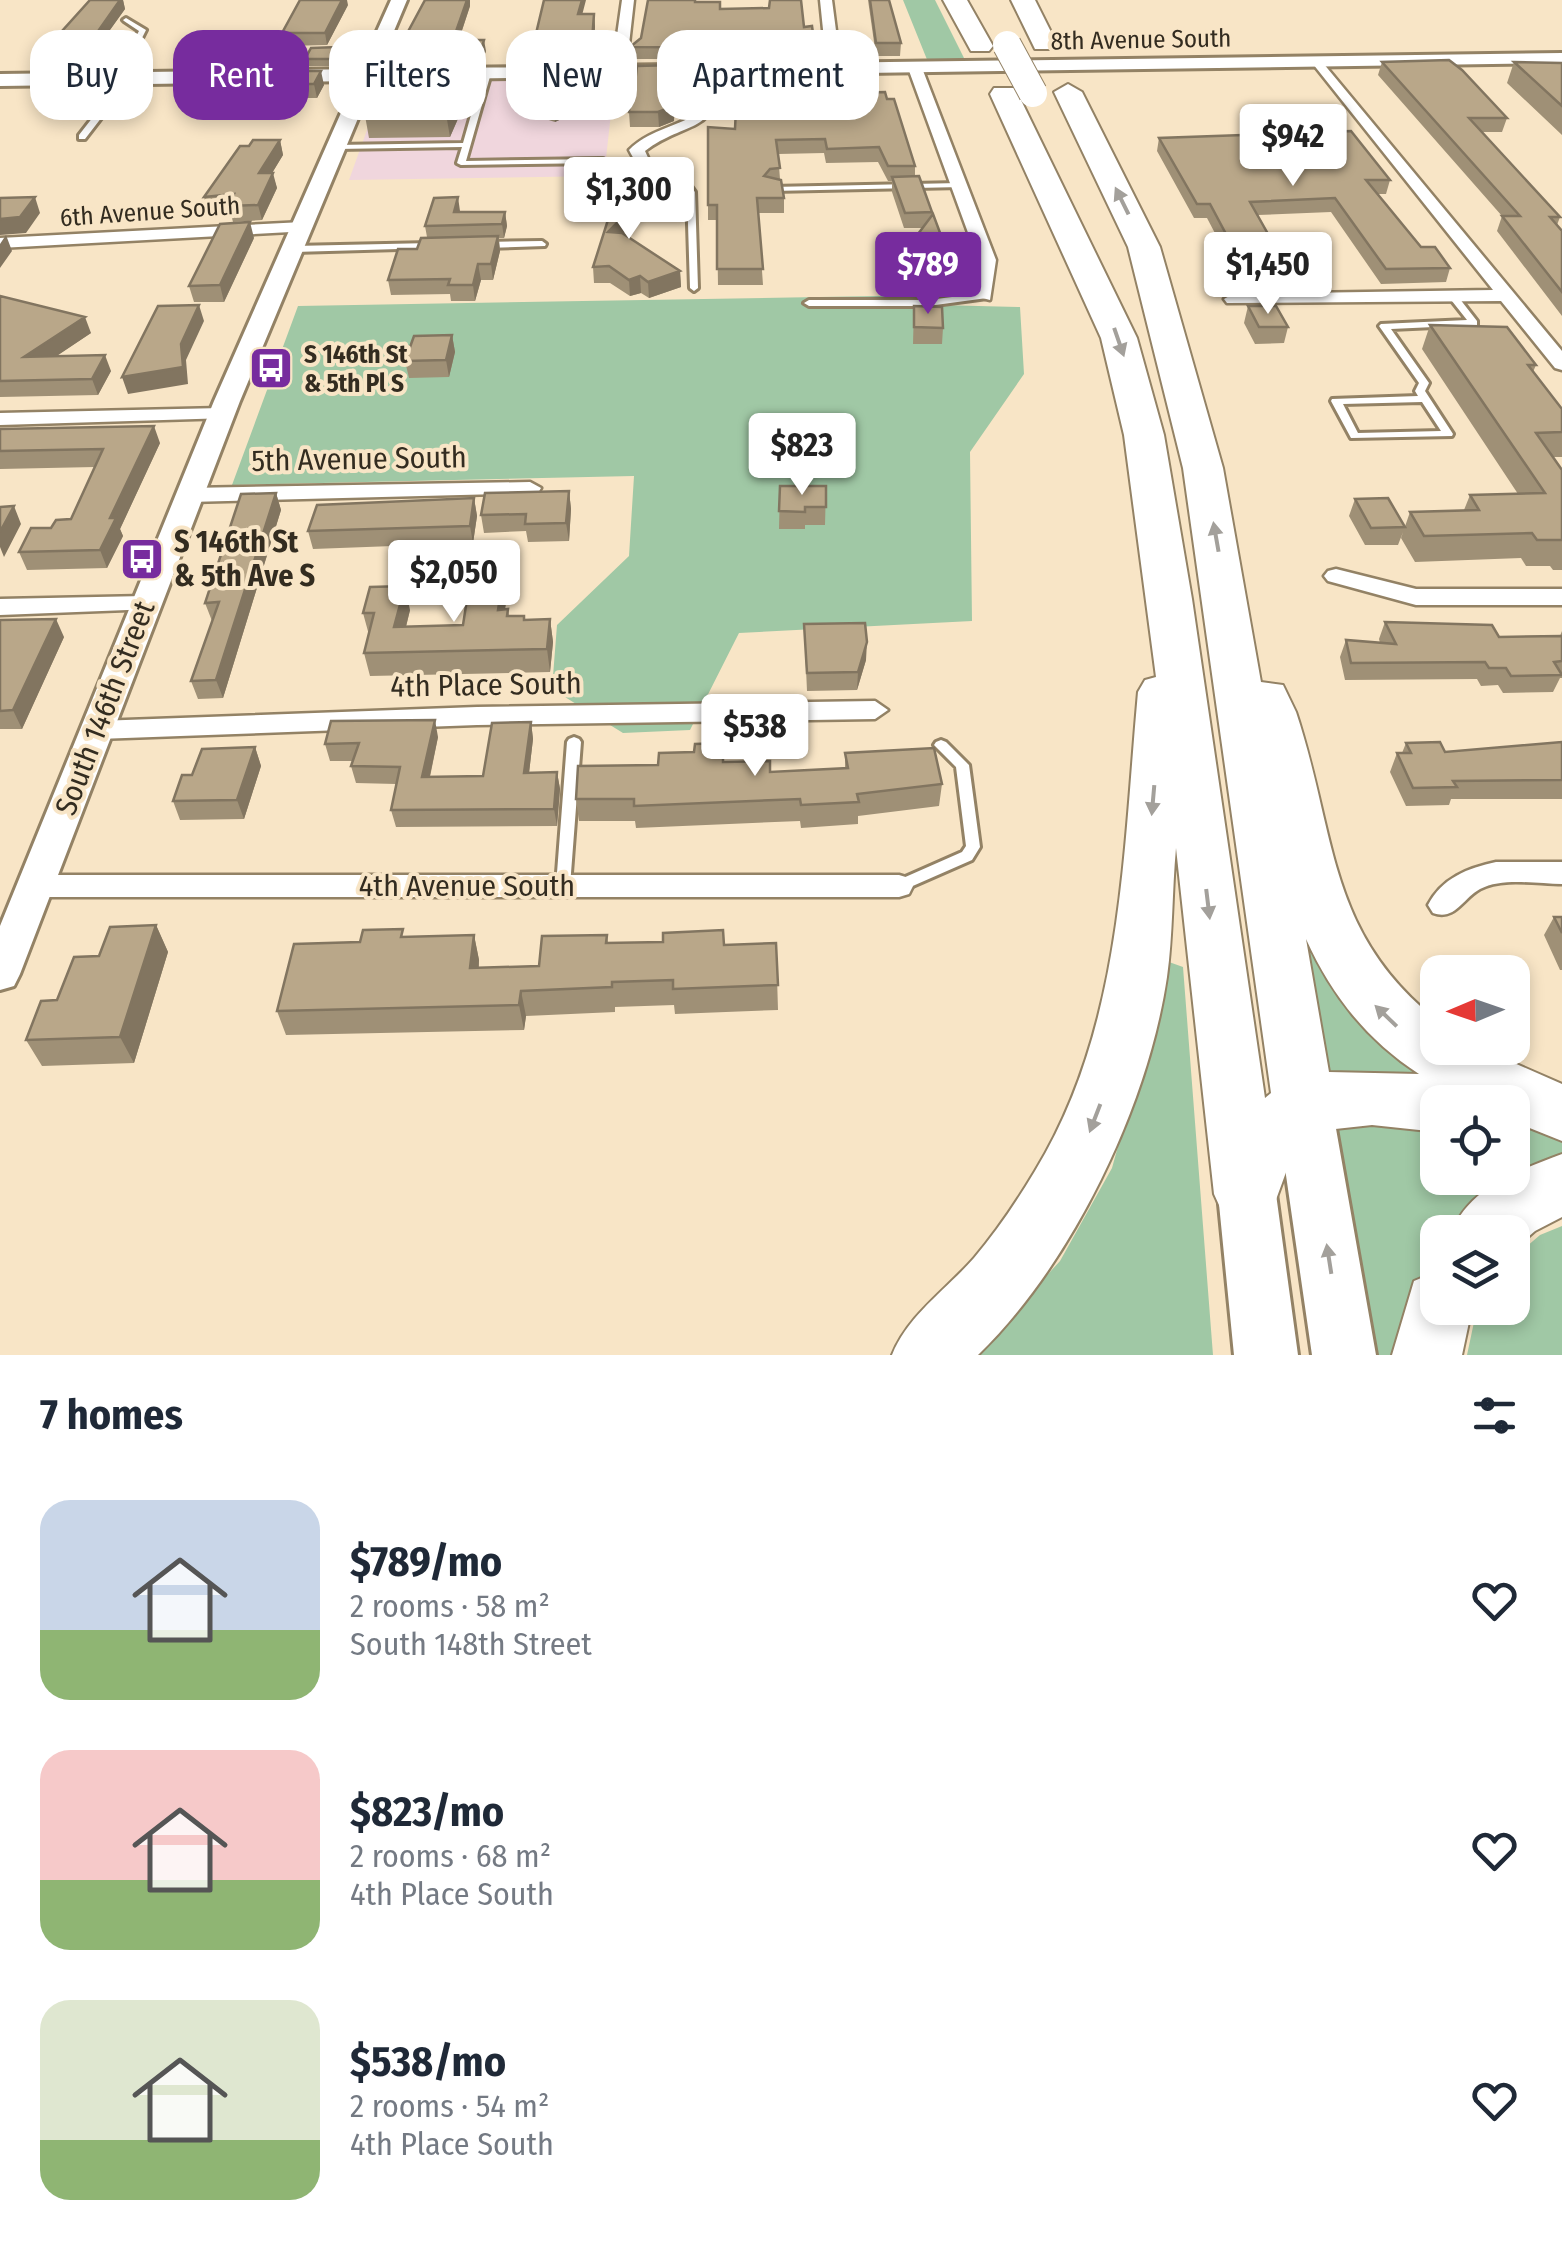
<!DOCTYPE html>
<meta charset="utf-8">
<style>
:root{--surface:#fff;--page:#f6f6f7;--text:#1f2937;--muted:#747a83;--accent:#772c9e}
body{margin:0;font-family:"Fira Sans Condensed",sans-serif;background:var(--page);color:var(--text);height:100vh;display:flex;flex-direction:column;font-size:38px;white-space:nowrap}
*{box-sizing:border-box;margin:0}
p{font-size:32px;color:var(--muted)}
.icon{flex:none;width:55px;height:55px;fill:none;stroke:currentColor;stroke-width:2;stroke-linecap:round;stroke-linejoin:round}
.map{position:relative;height:1355px;overflow:hidden}
.details{display:flex;flex-direction:column;background:var(--surface);flex:1}
.details>*{flex:none}
.hud{position:absolute;left:30px;top:30px;width:1000px;height:90px;display:flex;gap:20px}
.needle{width:65px;rotate:268deg}
.tools{position:absolute;left:1420px;top:955px;display:grid;gap:20px}
.tools a{display:grid;place-items:center;width:110px;height:110px;border-radius:20px;background:var(--surface);box-shadow:0 5px 15px #0003;font-size:50px}
.price{position:absolute;translate:-50% -85px;padding:0 22px;border-radius:10px;background:#fff;color:#222;font-size:32px;line-height:65px;filter:drop-shadow(0 2px 5px #0008)}
.price::after{content:'';position:absolute;left:50%;top:60px;width:30px;height:22px;margin-left:-15px;background:inherit;clip-path:polygon(0 0,100% 0,50% 100%)}
.price.selected{background:var(--accent);color:#fff}
ul{padding:0;list-style:none}
li{display:flex;align-items:center;gap:30px;height:250px;padding:0 40px}
li span{display:grid;place-items:center;flex:none;width:280px;height:200px;border-radius:30px;color:#555}
li>.icon{margin-inline-start:auto}
span .icon{width:120px;height:120px;fill:#fffc;stroke-width:1}
li b{font-size:42px}
h2{display:flex;justify-content:space-between;align-items:center;height:120px;padding:0 40px;font-size:42px}
.chip{padding:0 35px;border-radius:30px;background:var(--surface);box-shadow:0 5px 15px #0003;font-size:35px;line-height:90px}
.chip.selected{background:var(--accent);color:#fff}
.map>svg:first-child{display:block}
.commercial{fill:#f0d6dd}
.green{fill:#a0c8a5}
.lines{fill:none;stroke-linecap:round;stroke-linejoin:round}
.service-casing{stroke:#938265;stroke-width:6}
.minor-casing{stroke:#938265;stroke-width:5}
.tertiary-casing{stroke:#938265;stroke-width:6}
.trunk-casing{stroke:#938265;stroke-width:6}
.motorway-casing{stroke:#938265;stroke-width:4}
.service{fill:#fff;fill-rule:evenodd}
.minor{fill:#fff;fill-rule:evenodd}
.tertiary{fill:#fff;fill-rule:evenodd}
.trunk{fill:#fff;fill-rule:evenodd}
.motorway{fill:#fff;fill-rule:evenodd}
.motorway-bridge-casing{stroke:#938265;stroke-width:30;stroke-linecap:butt}
.motorway-bridge{stroke:#fff;stroke-width:28}
.wall{fill:#9f9076}
.shaded-wall{fill:#827560}
.building{fill:#b9a789;stroke:#827560;stroke-width:2.5}
.oneway{fill:#a3a09b}
.labels{text-anchor:middle;stroke-width:8;stroke-linejoin:round;paint-order:stroke}
.far-street-label{font-size:25px;fill:#332c20;stroke:#f8e5c6}
.far-poi-label{font-size:25px;font-weight:bold;fill:#332c20;stroke:#f8e5c6;text-anchor:start}
.street-label{font-size:30px;fill:#332c20;stroke:#f8e5c6}
.poi-label{font-size:30px;font-weight:bold;fill:#332c20;stroke:#f8e5c6;text-anchor:start}
</style>
<div class="map">
<svg width="1562" height="1355" viewBox="0 0 1562 1355">
<rect width="100%" height="100%" fill="#f8e5c6"/>
<!-- commercial -->
<path class="commercial" d="M615 78 604 176 349 180 385 80Z"/>
<!-- green -->
<path class="green" d="M903 0H935L965 60 928 62Z
M933 295 938 305 1020 307 1024 374 970 452 972 621 739 633 690 730 623 733 552 689 557 625 629 556 634 476 232 485 298 306Z
M1303 919 1430 1075 1329 1080Z
M1169 962 1183 967 1213 1355H974L1060 1261 1112 1168Z
M1334 1112 1437 1119 1438 1178H1512L1513 1127 1562 1133V1161L1490 1192 1449 1232H1438L1437 1254 1421 1286 1407 1355H1375Z
M1562 1226V1355H1467L1477 1308H1512L1513 1258 1540 1235Z"/>
<g class="lines">
<!-- service casing -->
<g class="service-casing">
<path id="service" d="M126 18 146 30 122 78 118 80 114 78 139 31 124 21 123 20Z
M487 71 491 73 466 161 600 159H603V163L461 165 457 163 462 147 336 149 332 147 336 145 463 143 483 73Z
M125 76 132 78 85 139H79V135Z
M670 176C682 175 689 183 695 192L698 288 694 291 690 288 687 192 681 185 670 180Z
M959 183 963 185 962 187 772 191 768 189 772 187Z
M542 241 546 244 545 246 486 248 482 245 486 242Z
M431 243 434 244V248L294 252 290 249 294 246Z
M984 293 989 296 987 298 928 306H809L804 303 809 300H928Z
M1453 293 1456 294 1477 321V325L1391 329 1429 383 1425 391 1453 434 1452 436 1351 438 1331 401 1332 399 1418 396 1415 391 1419 383 1379 326 1381 324 1467 320 1448 296ZM1422 402 1441 431 1358 433 1343 404Z
M574 737 579 739 581 742 570 886 568 890 563 892 558 890 556 886 567 742 569 739Z
M941 740 946 742 969 765 980 847 972 860 899 892 894 890 892 886 894 882 962 852 966 846 956 767 934 745 936 742Z"/>
</g>
<!-- minor casing -->
<g class="minor-casing">
<path id="minor" d="M622 0H634L626 71 619 75 612 71Z
M820 0H832L841 69 834 73 827 69Z
M1318 57 1562 351V370L1555 368 1501 301 1227 303 1224 299 1233 294 1493 290 1313 64 1311 61Z
M915 64 922 68 996 260 990 300 975 296 978 260 908 68Z
M710 68 722 71C717 137 687 119 645 151L650 162 679 175V181C656 183 638 169 629 150 648 131 672 128 695 115L706 94Z
M303 222 311 227 309 231 0 248V238Z
M222 408 232 414 229 418 0 425V413Z
M530 482 541 488 538 493 189 502 178 495 189 488Z
M1336 569 1416 589H1562V605H1416L1328 581 1324 576 1328 571Z
M145 596 153 599 157 604 153 609 0 615V599Z
M875 701 888 710 875 719 477 725 98 739 85 730 98 721 477 707Z
M1496 862H1562V884C1537 884 1503 877 1480 889 1462 899 1455 921 1433 913L1428 905C1442 878 1468 868 1496 862Z
M35 875H899L909 878 913 886 909 894 899 897H35L25 894 21 886 25 878Z"/>
</g>
<!-- tertiary casing -->
<g class="tertiary-casing">
<path id="tertiary" d="M391 0H407L378 69 1562 53V63L374 80 240 401 20 974 14 986 0 990V926L214 401 355 81 0 86V74L360 69Z"/>
</g>
<!-- trunk casing -->
<g class="trunk-casing">
<path id="trunk" d="M1304 1081 1324 1088 1332 1106 1376 1355H1312L1276 1106 1284 1088Z
M1247 1167 1268 1175 1276 1194 1298 1355H1234L1218 1194 1226 1175Z"/>
</g>
<!-- motorway casing -->
<g class="motorway-casing">
<path id="motorway" d="M943 0H967L993 46 989 51H971Z
M1011 0H1035L1057 44 1053 49H1035Z
M1068 84 1082 92 1160 247 1223 468 1261 682 1283 685 1296 712C1337 835 1326 933 1438 1021V1048H1480L1562 1084V1141L1512 1121V1102H1438V1132L1372 1125 1317 1131 1289 1164 1270 1216 1247 1225 1224 1216 1214 1194 1176 848C1172 891 1173 935 1167 977 1148 1106 1072 1264 978 1355H892C908 1315 946 1290 974 1258 997 1231 1017 1201 1035 1171 1123 1027 1123 854 1138 692L1145 680 1156 677 1124 435 1101 338 990 94 994 88H1014L1018 94 1137 338 1164 435 1192 599 1265 1098 1271 1093 1183 468 1128 247 1054 92ZM1306 939C1332 996 1367 1040 1419 1074L1329 1072Z
M1562 1154V1217L1535 1231 1512 1251V1232H1452C1469 1187 1520 1170 1562 1154Z
M1438 1271V1308H1472L1462 1355H1392L1414 1281Z"/>
</g>
<!-- service -->
<use href="#service" class="service"/>
<!-- minor -->
<use href="#minor" class="minor"/>
<!-- tertiary -->
<use href="#tertiary" class="tertiary"/>
<!-- trunk -->
<use href="#trunk" class="trunk"/>
<!-- motorway -->
<use href="#motorway" class="motorway"/>
<!-- motorway-bridge casing -->
<g class="motorway-bridge-casing">
<path id="motorway-bridge" d="M1007 45 1033 93"/>
</g>
<!-- motorway-bridge -->
<use href="#motorway-bridge" class="motorway-bridge"/>
</g>
<!-- wall -->
<path class="wall" d="M90 0H123L125 9 97 48H86L71 64 57 51 54 40Z
M425 0H470V6L459 40 486 51 481 64H472L474 82 450 137 369 138 364 110 397 56 396 54Z
M868 0H889L901 43 900 56H876Z
M695 2 804 27 815 48V59H631L630 47Z
M348 5 327 45 285 46 282 33Z
M582 14H594L595 27 593 54 535 55 534 42Z
M337 47 339 54 333 66H307L305 59Z
M1382 62 1507 118 1502 132H1481L1560 217 1557 225 1562 231V316L1497 231 1502 216 1378 75Z
M1514 62 1562 63V135L1507 83Z
M676 65 674 121 659 127H630L629 112Z
M293 71 324 85 317 98H290L287 84Z
M818 75 846 93 915 166V176L932 212 941 254 927 275 902 270 903 254 923 228H904L892 192V181H888L878 162 826 163 824 153 778 154 780 179 784 198V213H758L763 285H718L717 220H708V127L735 129Z
M516 96 584 108 555 122 517 110Z
M1159 138 1390 180 1386 194H1377L1421 247 1450 268 1446 282 1381 284 1331 212 1258 215 1285 264 1282 278 1239 279 1207 218H1194L1157 151Z
M280 140 283 155 272 173 277 188 262 220 233 222 230 211 208 212 204 197 249 146Z
M652 187V203L623 234 680 271 681 287 649 298 641 293 630 296 610 283H594L593 267Z
M460 211V212H505L507 226 504 238H499L500 251 493 280H481L475 301H451L450 294 391 295 388 280 427 237 425 226Z
M254 238 224 302H194L189 286Z
M0 296 91 333 56 356 111 371 98 395 0 397Z
M914 306 943 328 942 344H913Z
M1248 306 1288 327 1284 343 1255 344 1244 323Z
M1430 325 1536 365 1533 372 1562 409V457H1553L1562 470V570H1553L1550 566H1526L1521 558 1415 562 1401 538 1410 512 1464 510 1470 495 1518 494 1422 349Z
M452 335 455 352 449 377 409 378 405 361Z
M0 429 160 443 120 529 123 536 107 568 27 570 19 552 51 528 71 519 95 467 0 469Z
M780 486H826L825 525H805V529H779Z
M569 491 571 509 569 541 528 542 526 531 484 533 481 515Z
M276 493 281 510 223 698 198 699 191 681 212 621 205 603Z
M474 498 477 516 473 543 313 549 308 531Z
M1355 499 1405 527 1398 545H1365L1349 516Z
M503 579 506 602 505 609H508L509 616 524 620 550 619 553 642 550 672 370 676 364 653 369 635 363 613 410 610 406 627 463 625Z
M0 620 64 637 22 729H0Z
M1385 622 1499 637 1560 636 1562 631V678H1560L1553 692 1503 693 1498 685 1481 686 1477 679 1345 680 1340 657 1346 640 1380 643 1379 639Z
M804 624 866 660 857 690 807 691Z
M531 722 533 739 529 773 557 772 560 789 557 826 396 827 391 810 396 784 356 783 351 766 353 761H330L325 744 438 737 430 777 483 776Z
M1562 742V799H1451L1449 805 1406 806 1390 772 1397 753H1402L1406 743 1445 752Z
M255 747 261 766 244 819 180 820 173 801Z
M845 753 942 784 939 806 858 816V824L801 828 800 821 636 828 635 821H579L576 799 658 765 724 762 770 772 845 768Z
M1554 917H1562V970H1560L1544 935Z
M156 925 168 952 134 1063 42 1066 26 1040 57 1000 99 956Z
M474 935 479 960V968L539 966 607 935 608 943 724 945 776 943 778 1010 675 1014 674 1005 615 1007V1012L526 1016 524 1030 286 1035 277 1011 360 942 405 937Z"/>
<!-- shaded-wall -->
<path class="shaded-wall" d="M120 0H123L125 9 97 48 94 37Z
M342 0H347L348 5 327 45 325 33Z
M467 0H470V6L455 51 453 40Z
M582 0H586L579 27 578 14Z
M594 14 595 27 593 54 592 41Z
M82 37 86 48 71 64 67 52Z
M484 40 486 51 481 64 480 53Z
M337 47 339 54 333 66 332 59Z
M470 55 474 82 450 137 445 108Z
M676 65 674 121 659 127 658 112Z
M321 71 324 85 317 98 314 84Z
M583 94 584 108 555 122 554 108Z
M280 140 283 155 263 188 259 173Z
M273 173 277 188 262 220 258 205Z
M652 187V203L610 248 608 232Z
M35 197 40 213 26 233 0 235V219Z
M458 197 460 211 456 226 454 212Z
M505 212 507 226 504 238 502 224Z
M250 222 254 238 224 302 220 285Z
M6 235 12 251 0 268V244Z
M498 236 500 251 493 280 491 264Z
M942 238 941 254 927 275 928 259Z
M478 264 481 280 475 301 473 285Z
M680 271 681 287 649 298 648 282Z
M640 276 641 293 630 296 629 280Z
M199 305 204 321 186 360 188 384 128 394 122 377 181 344Z
M85 317 91 333 30 374 24 357Z
M452 335 455 352 449 377 446 360Z
M105 355 111 371 98 395 92 379Z
M154 426 160 443 120 529 123 536 107 568 100 550 110 518Z
M569 491 571 509 569 541 566 523Z
M276 493 281 510 223 698 216 680Z
M474 498 477 516 473 543 470 526Z
M14 506 21 524 4 557 0 547V532Z
M503 579 506 602 502 633 498 610Z
M405 586 410 610 400 650 394 627Z
M56 619 64 637 22 729 13 710Z
M550 619 553 642 550 672 547 649Z
M867 642 866 660 857 690 858 672Z
M435 720 438 737 426 794 422 777Z
M531 722 533 739 527 790 524 773Z
M255 747 261 766 244 819 237 800Z
M557 772 560 789 557 826 554 809Z
M156 925 168 952 134 1063 120 1037Z
M474 935 479 960 476 993 470 968Z
M521 991 526 1016 524 1030 519 1005Z"/>
<!-- building -->
<path class="building" d="M90 0H120L94 37H82L67 52 54 40Z
M300 0H342L325 33H282Z
M425 0H467L453 40H484L480 53 396 54Z
M544 0H582L578 14H594L592 41 534 42Z
M648 0H695V2H720V9L769 8 770 0H801L804 27 812 26 815 48 630 47 641 38Z
M870 0H889L901 43H876Z
M337 47 332 59H305L311 48Z
M470 55 445 108 364 110 386 56Z
M1449 60 1462 70 1507 118H1469L1560 217H1550L1562 231V292L1502 216H1520L1382 62Z
M1514 62 1562 63V106Z
M817 64 818 75 842 74 846 93 885 92 887 99H894L915 166H888L879 147 827 149 825 139 776 140 780 168 770 169 764 176 781 180 784 198H757L763 269H717V205H708V127L735 129 738 65Z
M676 65 674 106 658 112H629L631 83H635L637 66Z
M293 71H321L314 84H287Z
M544 82 583 94 554 108 516 96Z
M1351 131 1390 180H1366L1421 247H1435L1450 268 1386 269 1335 198 1250 202 1285 264H1242L1210 204H1197L1159 138Z
M253 140H280L259 173H273L258 205 228 206 234 194 204 197 240 146H249Z
M919 176 932 212 905 213 892 177Z
M620 182 652 187 608 232 622 233 680 271 648 282 640 276 629 280 609 266 593 267Z
M35 197 20 217 0 219V198Z
M458 197 454 212H505L502 224 425 226 434 198Z
M933 214 942 238 928 259 903 254Z
M250 222 220 285 189 286 220 224Z
M498 236 491 264H478L473 285H448L450 279 388 280 398 249H417L421 238Z
M0 296 85 317 24 357 105 355 92 379 0 381Z
M199 305 181 344 183 367 122 377 158 306Z
M914 306 942 307 943 328 914 327Z
M1248 306H1276L1288 327H1259Z
M1430 325 1507 327 1536 365H1528L1562 409V432L1536 433 1562 470V540H1537L1532 533 1424 536 1410 512 1479 510 1470 495 1545 493Z
M452 335 446 360 405 361 414 336Z
M154 426 110 518H116L100 550 19 552 31 528H51L56 520 71 519 103 449 0 451V429Z
M780 486H826V507H805V512L779 511Z
M569 491 566 523 525 524 526 514 481 515 485 493Z
M276 493 216 680 191 681 219 602 205 603 241 494Z
M474 498 470 526 308 531 317 505Z
M1388 498 1405 527 1371 528 1355 499Z
M14 506 0 532V507Z
M503 579 498 610 508 609 507 616H524V620L550 619 547 649 364 653 374 613H363L370 587 405 586 394 627 463 625 470 580Z
M56 619 13 710 0 711V620Z
M1385 622 1492 625 1499 637 1562 636V661L1554 662 1562 675 1511 676 1506 668H1489L1485 662 1351 663 1346 640 1396 644Z
M865 623 867 642 858 672 807 673 804 624Z
M435 720 422 777 483 776 492 723 531 722 524 773 557 772 554 809 391 810 400 767 351 766 359 743 325 744 331 721Z
M1440 742 1445 752 1562 742V780L1453 781 1457 787 1413 788 1397 753H1411L1406 743Z
M723 743V762L770 761V772L848 768 845 753 934 748 942 784 857 794 859 802 801 805 800 799 634 806V799H576L578 766 658 765 659 753 694 752 695 744Z
M255 747 237 800 173 801 182 775H192L202 749Z
M1554 917H1562V933Z
M156 925 120 1037 26 1040 41 1001 57 1000 74 957 99 956 110 927Z
M403 929 401 937 474 935 470 968 539 966 542 936 607 935 606 943 663 942V933L723 930 724 945 776 943 778 985 673 989V980L612 982V987L521 991 519 1005 277 1011 294 944 360 942 363 930Z"/>
<!-- one-way arrows -->
<defs><path id="oneway-solid" d="M-6-.8H1V-3.2L6.5 0L1 3.2V.8H-6Z" transform="scale(2.5)"/></defs>
<g class="oneway">
<use href="#oneway-solid" transform="translate(1122 201) rotate(-116)"/>
<use href="#oneway-solid" transform="translate(1119 342) rotate(71)"/>
<use href="#oneway-solid" transform="translate(1216 537) rotate(-100)"/>
<use href="#oneway-solid" transform="translate(1153 800) rotate(95)"/>
<use href="#oneway-solid" transform="translate(1208 904) rotate(83)"/>
<use href="#oneway-solid" transform="translate(1386 1016) rotate(-136)"/>
<use href="#oneway-solid" transform="translate(1095 1118) rotate(111)"/>
<use href="#oneway-solid" transform="translate(1329 1259) rotate(-99)"/>
</g>
<!-- icons -->
<defs>
<g id="bus-square" transform="scale(2.25)"><rect x="-9" y="-9" width="18" height="18" rx="4" fill="#772c9e" stroke="#f8e5c6"/><path d="M-5-6H5V4H4V6H2V4H-2V6H-4V4H-5ZM-3.5-4V0h7V-4ZM-3.5 1.2v1.5H-2V1.2ZM2 1.2v1.5H3.5V1.2Z" fill="#fff"/></g>
</defs>
<g fill-rule="evenodd">
<use href="#bus-square" x="271" y="368"/>
<use href="#bus-square" x="142" y="559"/>
</g>
<g class="labels">
<!-- far-street labels -->
<g class="far-street-label">
<text transform="translate(1141 39) rotate(-1)" y="9">8th Avenue South</text>
<text transform="translate(150 211) rotate(-4)" y="9">6th Avenue South</text>
</g>
<!-- far-poi labels -->
<g class="far-poi-label">
<text x="304" y="363">S 146th St<tspan x="304" dy="29">&amp; 5th Pl S</tspan></text>
</g>
<!-- street labels -->
<g class="street-label">
<text transform="translate(359 459) rotate(-1)" y="10">5th Avenue South</text>
<text transform="translate(486 685) rotate(-1)" y="10">4th Place South</text>
<text transform="translate(105 708) rotate(-69)" y="10">South 146th Street</text>
<text x="467" y="896">4th Avenue South</text>
</g>
<!-- poi labels -->
<g class="poi-label">
<text x="174" y="552">S 146th St<tspan x="174" dy="34">&amp; 5th Ave S</tspan></text>
</g>
</g>
</svg>
<div class="tools">
<a><svg class="needle" viewBox="-14 -14 28 28"><path d="M0-13l5 13h-10z" fill="#e53935"/><path d="M0 13l5-13h-10z" fill="#747a83"/></svg></a>
<a><svg class="icon" aria-label="locate" viewBox="0 0 24 24"><circle cx="12" cy="12" r="6"/><path d="M12 2v4M12 18v4M2 12h4M18 12h4"/></svg></a>
<a><svg class="icon" aria-label="layers" viewBox="0 0 24 24"><path d="M12 4l9 5-9 5-9-5zM3 14l9 5 9-5"/></svg></a>
</div>
<b class="price" style="left:1293px;top:189px">$942</b>
<b class="price" style="left:629px;top:242px">$1,300</b>
<b class="price selected" style="left:928px;top:317px">$789</b>
<b class="price" style="left:1268px;top:317px">$1,450</b>
<b class="price" style="left:802px;top:498px">$823</b>
<b class="price" style="left:454px;top:625px">$2,050</b>
<b class="price" style="left:755px;top:779px">$538</b>
<div class="hud">
<a class="chip">Buy</a>
<a class="chip selected">Rent</a>
<a class="chip">Filters</a>
<a class="chip">New</a>
<a class="chip">Apartment</a>
</div>
</div>
<section class="details">
<h2>7 homes<svg class="icon" aria-label="filters" viewBox="0 0 24 24"><path d="M4 7h16M4 17h16"/><circle cx="9" cy="7" r="2"/><circle cx="15" cy="17" r="2"/></svg></h2>
<ul>
<li><span style="background:linear-gradient(#c9d6e8 65%,#8fb573 0)"><svg class="icon" aria-label="home" viewBox="0 0 24 24"><path d="M3 11l9-7 9 7M6 9v11h12V9"/></svg></span><div><b>$789/mo</b><p>2 rooms · 58 m²</p><p>South 148th Street</p></div><svg class="icon" aria-label="heart" viewBox="0 0 24 24"><path d="M12 20l-8-8c-3-5 5-10 8-4 3-6 11-1 8 4z"/></svg></li>
<li><span style="background:linear-gradient(#f6c9c9 65%,#8fb573 0)"><svg class="icon" aria-label="home" viewBox="0 0 24 24"><path d="M3 11l9-7 9 7M6 9v11h12V9"/></svg></span><div><b>$823/mo</b><p>2 rooms · 68 m²</p><p>4th Place South</p></div><svg class="icon" aria-label="heart" viewBox="0 0 24 24"><path d="M12 20l-8-8c-3-5 5-10 8-4 3-6 11-1 8 4z"/></svg></li>
<li><span style="background:linear-gradient(#dfe7d0 70%,#8fb573 0)"><svg class="icon" aria-label="home" viewBox="0 0 24 24"><path d="M3 11l9-7 9 7M6 9v11h12V9"/></svg></span><div><b>$538/mo</b><p>2 rooms · 54 m²</p><p>4th Place South</p></div><svg class="icon" aria-label="heart" viewBox="0 0 24 24"><path d="M12 20l-8-8c-3-5 5-10 8-4 3-6 11-1 8 4z"/></svg></li>
</ul>
</section>
